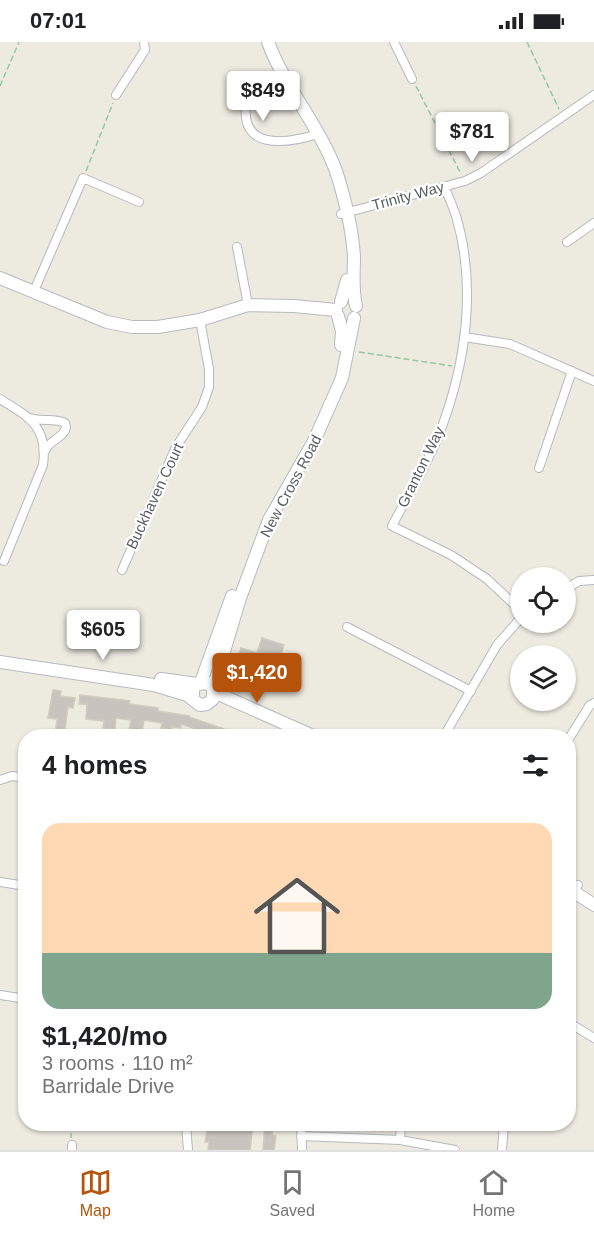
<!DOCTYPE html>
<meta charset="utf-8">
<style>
:root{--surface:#fff;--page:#f6f6f6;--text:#202124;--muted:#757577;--line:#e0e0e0;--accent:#b45309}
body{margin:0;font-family:Helvetica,sans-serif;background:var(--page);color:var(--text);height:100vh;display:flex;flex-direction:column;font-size:22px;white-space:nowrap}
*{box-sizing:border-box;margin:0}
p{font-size:20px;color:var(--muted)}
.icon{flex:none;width:33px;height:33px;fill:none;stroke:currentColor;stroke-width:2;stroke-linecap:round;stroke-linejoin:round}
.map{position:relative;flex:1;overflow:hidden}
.drawer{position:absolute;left:18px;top:687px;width:558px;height:402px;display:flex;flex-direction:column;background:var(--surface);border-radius:24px;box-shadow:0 2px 4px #0004}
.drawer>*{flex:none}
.tools{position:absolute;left:510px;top:525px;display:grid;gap:12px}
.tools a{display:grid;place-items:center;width:66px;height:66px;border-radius:50%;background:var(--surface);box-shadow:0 2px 4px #0004;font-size:30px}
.price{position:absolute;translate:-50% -51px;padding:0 14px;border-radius:6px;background:#fff;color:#222;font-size:20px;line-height:39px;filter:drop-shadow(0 2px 3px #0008)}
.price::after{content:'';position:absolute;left:50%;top:36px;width:18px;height:14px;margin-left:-9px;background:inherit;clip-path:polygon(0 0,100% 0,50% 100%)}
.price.on{background:var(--accent);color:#fff}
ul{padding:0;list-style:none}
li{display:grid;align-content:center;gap:12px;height:318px;padding:0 24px}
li+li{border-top:2px solid var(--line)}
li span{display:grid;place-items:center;height:186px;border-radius:18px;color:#555}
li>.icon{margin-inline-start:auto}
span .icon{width:108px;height:108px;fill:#fffc;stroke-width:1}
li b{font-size:26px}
h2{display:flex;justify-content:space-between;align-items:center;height:72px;padding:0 24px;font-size:26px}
.status{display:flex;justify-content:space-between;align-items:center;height:42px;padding:0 30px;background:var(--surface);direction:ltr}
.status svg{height:16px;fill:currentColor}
.tabs{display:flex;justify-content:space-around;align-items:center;height:84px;border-top:2px solid var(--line);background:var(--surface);font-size:16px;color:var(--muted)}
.tabs a{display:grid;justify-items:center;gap:3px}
.tabs .on{color:var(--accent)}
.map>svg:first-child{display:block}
.building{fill:#c8c4bd;stroke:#d2cbbe;stroke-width:1.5}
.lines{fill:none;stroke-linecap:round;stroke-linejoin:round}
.street-casing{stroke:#b6b9be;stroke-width:10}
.secondary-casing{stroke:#b6bbc0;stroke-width:14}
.path{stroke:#93c9a0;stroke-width:1.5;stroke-dasharray:6 3;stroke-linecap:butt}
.street{stroke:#fff;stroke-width:8}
.secondary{stroke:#fff;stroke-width:12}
.labels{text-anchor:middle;stroke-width:4.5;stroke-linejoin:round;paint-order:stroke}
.street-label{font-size:15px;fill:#595e63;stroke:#fff}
</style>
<div class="status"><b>07:01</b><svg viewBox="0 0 49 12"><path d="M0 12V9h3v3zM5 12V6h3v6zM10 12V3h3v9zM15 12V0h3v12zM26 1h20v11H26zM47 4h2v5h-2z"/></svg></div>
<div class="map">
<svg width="594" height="1108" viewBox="0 0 594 1108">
<rect width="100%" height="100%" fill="#edeae0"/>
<!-- building -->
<path class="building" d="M262 596 284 603 276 628 264 624 257 647 235 640 240 622 236 621 241 606 257 611Z
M53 648 61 649 60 654 75 656 73 666 68 665 64 694H55L57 677 48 676Z
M80 653 130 659 129 662 158 666V669L189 674V675L224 687 239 694H197L199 688 181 682V686L172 685V688L161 686 162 681 144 678 142 690 129 688 131 678 116 676 115 687 103 686 104 679 86 677 87 662H79Z
M208 1082H253L250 1108H208L209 1100H205Z
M265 1082H273L272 1093 276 1094 274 1108H263Z"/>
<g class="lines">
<!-- street casing -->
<g class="street-casing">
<path id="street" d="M394 0 412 37
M282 32 247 58C237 109 286 102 318 92
M116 53 145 8 144 0
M444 144C448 154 453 164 456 174 477 244 466 322 440 390 428 422 408 453 392 484L451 513 487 537 520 568
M341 172 465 139 481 131 594 53
M567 200 594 181
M237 205 248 263
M34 249 83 136 139 160
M464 295 510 302 594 339
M0 357C29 375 48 384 43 423L4 519
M30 376C42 380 55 376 65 381L66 385C64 397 49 397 45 409
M539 426 572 329
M122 528 176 405 202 365 209 345V327L200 278
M566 547 579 539 594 538
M347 585 471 649
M444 694 497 603 520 577
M568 698 590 663 594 661
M0 738 12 734 26 736
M0 840 26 844
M568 859 578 843
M0 953 26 957
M568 980 594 996
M186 1082 188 1108
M301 1082 302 1108
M301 1094 400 1098 455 1108
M400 1098 401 1082
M72 1103V1108
M502 1108 504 1082"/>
</g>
<!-- secondary casing -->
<g class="secondary-casing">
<path id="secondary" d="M268 0C285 46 319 83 336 129 345 157 352 185 354 214 354 231 352 247 356 264
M0 236 107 280 132 285H158L200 278 248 263 294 264 336 268
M341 260 347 238
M338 274 342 289 341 303
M0 620 154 643 187 653 200 663 207 662 213 657V646L208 641 197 642 193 647V656
M161 637 197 642
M201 640 232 554
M213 646 240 556 269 478 314 399 342 336 354 276
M214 650 313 694
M568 846 594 863"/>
</g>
<!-- path -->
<path class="path" d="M527 0 559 67
M0 44 19 0
M416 44 460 130
M86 129 113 61
M359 310 452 324
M71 1082V1096"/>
<!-- street -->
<use href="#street" class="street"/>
<!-- secondary -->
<use href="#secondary" class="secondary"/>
</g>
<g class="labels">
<!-- street labels -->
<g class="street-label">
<text transform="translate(408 154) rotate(-15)" y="5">Trinity Way</text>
<text transform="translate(421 425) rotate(-64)" y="5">Granton Way</text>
<text transform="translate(291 444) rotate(-62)" y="5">New Cross Road</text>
<text transform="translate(155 454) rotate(-65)" y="5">Buckhaven Court</text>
</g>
</g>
</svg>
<div class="tools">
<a><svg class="icon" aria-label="locate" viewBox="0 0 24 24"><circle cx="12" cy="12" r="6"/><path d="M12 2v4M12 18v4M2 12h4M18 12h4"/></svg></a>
<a><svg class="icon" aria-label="layers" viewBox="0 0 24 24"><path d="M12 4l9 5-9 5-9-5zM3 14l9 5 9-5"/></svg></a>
</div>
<b class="price" style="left:263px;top:80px">$849</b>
<b class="price" style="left:472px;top:121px">$781</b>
<b class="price" style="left:103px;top:619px">$605</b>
<b class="price on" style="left:257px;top:662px">$1,420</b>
<section class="drawer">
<h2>4 homes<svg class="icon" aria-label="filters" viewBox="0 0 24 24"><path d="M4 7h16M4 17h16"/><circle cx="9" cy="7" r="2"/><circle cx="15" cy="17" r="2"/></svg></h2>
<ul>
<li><span style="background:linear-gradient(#ffd9b3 70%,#7fa58c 0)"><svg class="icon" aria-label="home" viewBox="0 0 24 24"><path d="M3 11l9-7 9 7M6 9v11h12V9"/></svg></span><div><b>$1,420/mo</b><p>3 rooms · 110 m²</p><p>Barridale Drive</p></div></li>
</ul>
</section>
</div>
<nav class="tabs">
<a class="on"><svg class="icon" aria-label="map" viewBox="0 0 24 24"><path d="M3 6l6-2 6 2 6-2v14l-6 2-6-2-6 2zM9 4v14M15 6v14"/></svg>Map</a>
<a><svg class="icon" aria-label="saved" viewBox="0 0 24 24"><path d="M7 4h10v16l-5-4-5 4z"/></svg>Saved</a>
<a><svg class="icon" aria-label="home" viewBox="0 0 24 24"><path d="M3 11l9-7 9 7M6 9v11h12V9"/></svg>Home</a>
</nav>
